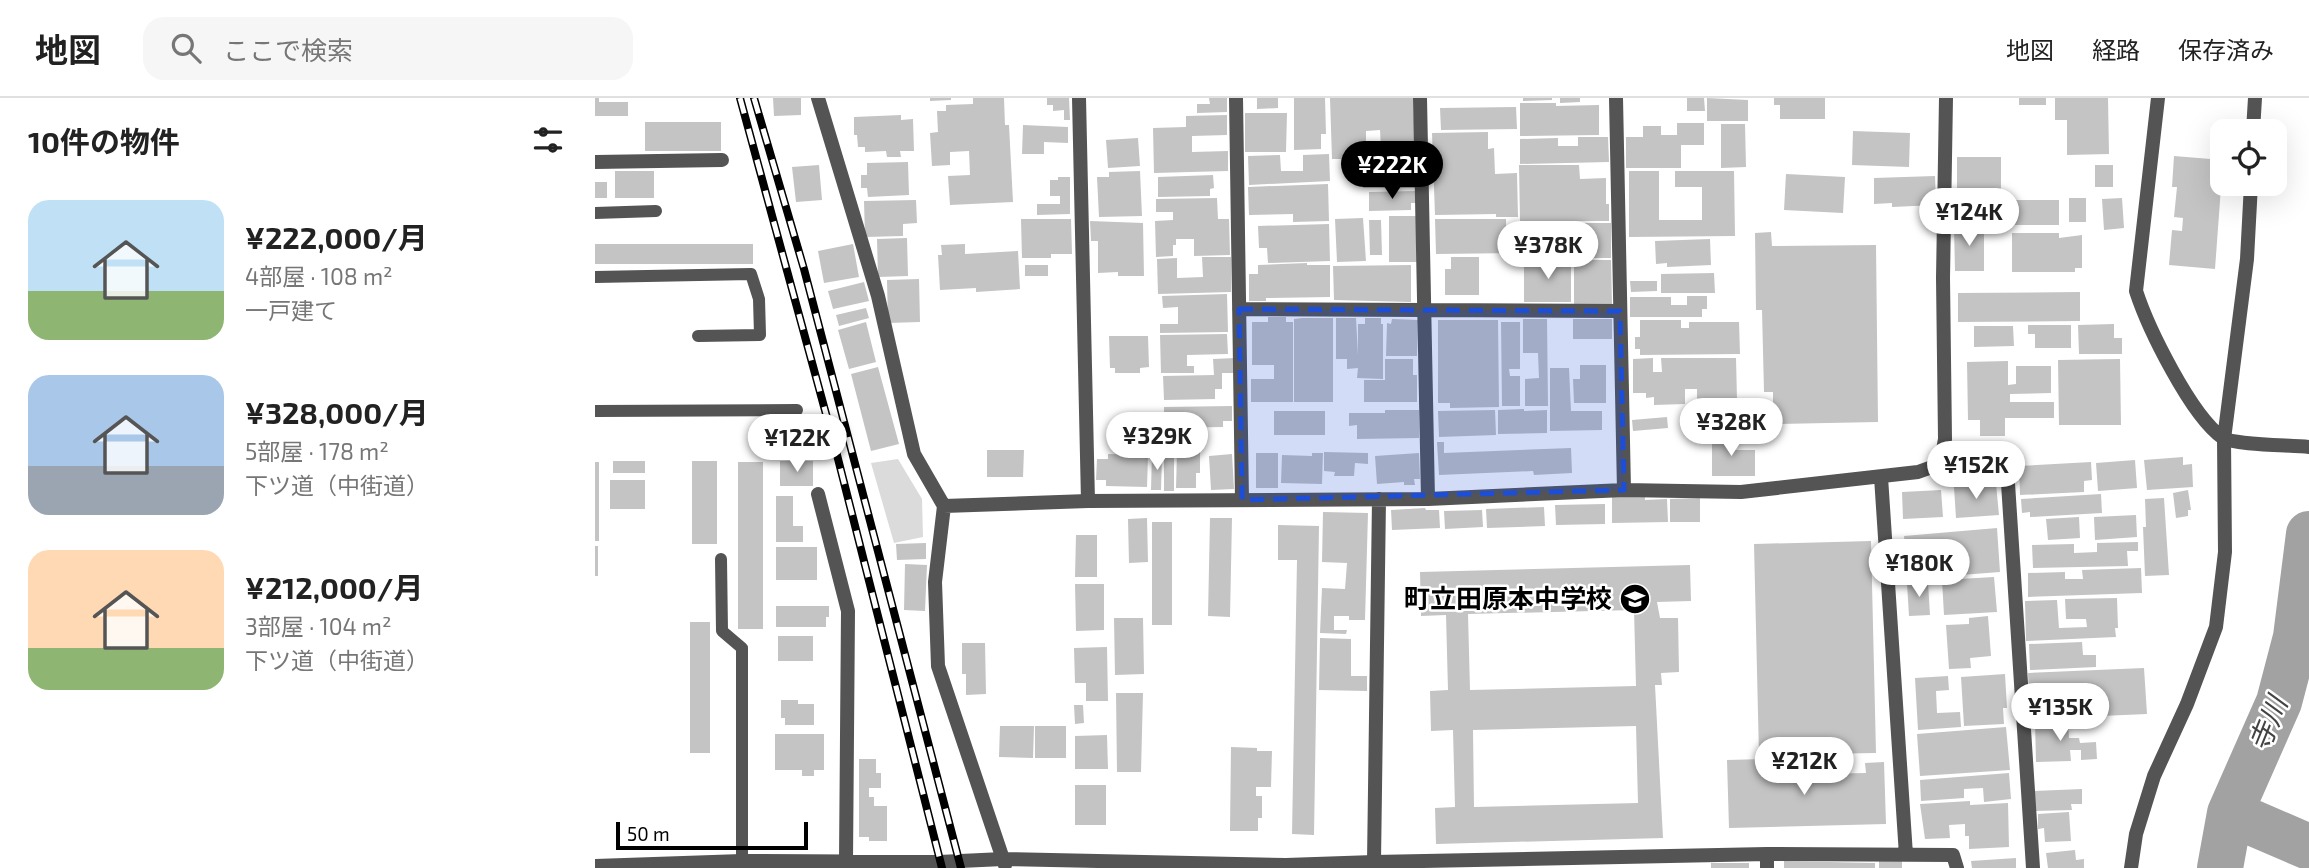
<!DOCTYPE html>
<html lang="ja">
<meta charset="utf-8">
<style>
:root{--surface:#fff;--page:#f6f6f6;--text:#222;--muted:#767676;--line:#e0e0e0;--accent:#000}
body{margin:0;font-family:"Exo 2","Noto Sans JP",sans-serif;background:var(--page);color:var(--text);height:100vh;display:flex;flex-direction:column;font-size:26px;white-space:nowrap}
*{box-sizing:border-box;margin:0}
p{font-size:23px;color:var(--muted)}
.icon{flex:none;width:38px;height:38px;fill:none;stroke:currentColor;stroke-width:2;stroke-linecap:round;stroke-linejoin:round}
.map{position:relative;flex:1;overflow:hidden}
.drawer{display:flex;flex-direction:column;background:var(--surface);width:595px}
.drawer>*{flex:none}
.controls{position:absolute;left:1615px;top:21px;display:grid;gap:14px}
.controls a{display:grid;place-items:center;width:77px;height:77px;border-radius:14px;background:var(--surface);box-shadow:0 7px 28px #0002;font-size:35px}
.scale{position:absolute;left:21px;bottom:18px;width:192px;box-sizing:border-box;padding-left:7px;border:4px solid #000;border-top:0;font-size:19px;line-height:24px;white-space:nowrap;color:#000;-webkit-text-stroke:5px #fff;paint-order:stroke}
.price{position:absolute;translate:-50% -60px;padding:0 16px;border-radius:24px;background:#fff;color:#222;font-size:23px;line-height:46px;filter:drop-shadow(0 2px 4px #0008)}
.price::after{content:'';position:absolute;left:50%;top:42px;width:21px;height:16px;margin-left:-10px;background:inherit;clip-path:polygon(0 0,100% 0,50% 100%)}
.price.selected{background:var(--accent);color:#fff}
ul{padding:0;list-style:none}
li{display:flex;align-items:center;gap:21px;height:175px;padding:0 28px}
li span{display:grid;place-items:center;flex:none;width:196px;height:140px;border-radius:21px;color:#555}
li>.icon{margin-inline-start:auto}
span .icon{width:84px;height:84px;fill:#fffc;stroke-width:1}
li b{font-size:30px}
h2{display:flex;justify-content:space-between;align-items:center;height:84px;padding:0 28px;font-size:30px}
header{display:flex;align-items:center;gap:42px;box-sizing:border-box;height:98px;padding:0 35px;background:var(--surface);border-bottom:2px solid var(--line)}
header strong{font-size:33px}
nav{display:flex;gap:38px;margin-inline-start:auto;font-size:24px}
.search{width:490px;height:63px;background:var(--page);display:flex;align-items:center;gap:18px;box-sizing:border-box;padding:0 24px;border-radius:21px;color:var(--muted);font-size:26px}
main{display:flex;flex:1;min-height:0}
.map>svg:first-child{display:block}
.green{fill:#dbdbdb}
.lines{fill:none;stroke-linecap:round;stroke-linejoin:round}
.river{stroke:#a2a2a2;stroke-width:46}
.building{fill:#c4c4c4;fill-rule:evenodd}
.service{stroke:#545454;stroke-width:12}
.minor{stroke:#545454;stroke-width:14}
.rail-casing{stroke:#000;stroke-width:8}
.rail{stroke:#fff;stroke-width:5;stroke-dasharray:16;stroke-linecap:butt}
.marked{fill:#1d4ed8;fill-opacity:0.2;stroke:#1d4ed8;stroke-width:5;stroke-dasharray:14 9;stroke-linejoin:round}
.labels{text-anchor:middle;stroke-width:5;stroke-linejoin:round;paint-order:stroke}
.poi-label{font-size:26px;font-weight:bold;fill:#000;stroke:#fff;text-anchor:end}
.water-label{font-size:28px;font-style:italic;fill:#434343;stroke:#fff}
</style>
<header>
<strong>地図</strong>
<div class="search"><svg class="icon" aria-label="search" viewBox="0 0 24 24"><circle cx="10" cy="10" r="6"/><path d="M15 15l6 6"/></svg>ここで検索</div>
<nav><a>地図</a><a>経路</a><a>保存済み</a></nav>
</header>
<main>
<section class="drawer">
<h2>10件の物件<svg class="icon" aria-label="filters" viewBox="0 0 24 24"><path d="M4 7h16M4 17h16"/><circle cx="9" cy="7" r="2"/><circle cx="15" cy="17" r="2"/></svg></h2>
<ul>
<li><span style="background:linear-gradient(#bfe0f5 65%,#8fb573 0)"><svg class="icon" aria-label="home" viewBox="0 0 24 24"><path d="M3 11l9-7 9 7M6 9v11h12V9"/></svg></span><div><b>¥222,000/月</b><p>4部屋 · 108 m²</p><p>一戸建て</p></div></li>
<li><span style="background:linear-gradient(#a9c7e8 65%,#9aa5b1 0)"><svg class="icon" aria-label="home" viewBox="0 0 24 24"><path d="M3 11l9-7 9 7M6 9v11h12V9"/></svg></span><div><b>¥328,000/月</b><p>5部屋 · 178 m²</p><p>下ツ道（中街道）</p></div></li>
<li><span style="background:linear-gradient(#ffd9b3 70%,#8fb573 0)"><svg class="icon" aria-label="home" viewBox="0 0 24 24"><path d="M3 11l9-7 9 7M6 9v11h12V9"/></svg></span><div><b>¥212,000/月</b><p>3部屋 · 104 m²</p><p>下ツ道（中街道）</p></div></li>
</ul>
</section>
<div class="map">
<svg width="1714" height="770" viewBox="0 0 1714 770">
<rect width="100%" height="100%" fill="#fff"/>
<!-- green -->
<path class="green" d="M303 361 327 401 328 439 299 445 276 365Z"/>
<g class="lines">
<!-- river -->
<path class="river" d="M1635 715 1714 749
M1625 770 1635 715 1684 604 1701 539 1714 436"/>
</g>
<!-- building -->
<path class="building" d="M0 0H4V4H33V18H0Z
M178 0H206V17L179 18Z
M335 0H356V2L335 3Z
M378 0H409L410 27H414L418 104 355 107 353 78 375 77 374 53 355 54V67L337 68 335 35 343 34 342 13H351V7L378 6Z
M452 0H474L475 22H469V12L458 13V7H452Z
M614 0H632V14L602 15V6H615Z
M662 0H683V10L662 11Z
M699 0H730L731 36H726V51L699 52Z
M735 0H818L821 70 804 71 803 50 786 51 785 32 771 33V48L755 49 752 61H737Z
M928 0H957V2L928 3Z
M965 0H985V4L965 5Z
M1092 0H1109L1110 13H1092Z
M1112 0 1153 2V23H1112Z
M1179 0H1230V21H1185V7H1179Z
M1424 0H1451V7H1424Z
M1460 0H1513L1514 56 1472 57V22H1460Z
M925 5H961V8L1004 7V37L925 38Z
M921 9 922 31 846 32 845 10Z
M650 15H692L691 54H650Z
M306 17V22L318 21 319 53H305L306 59H292L291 53 270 54V49H263L262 37H259V19Z
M632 17V37L597 38V54L633 53V73L559 75 558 30 591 29V18Z
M50 24H126V53H50Z
M1082 25H1109V47H1086V70H1031V39H1048V28H1066V37H1082Z
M1126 26H1150L1151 69 1126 70Z
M428 27 473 29V45L449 44V56H427Z
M1258 33 1315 35 1314 69 1257 67Z
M893 34V51L899 50 900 76 922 75 923 119H901V116L840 117 837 35Z
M983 39H1013L1014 64 925 66V41L963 40V48H983Z
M543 40 545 68 513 70 511 42Z
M734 56 735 83 654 87 653 58 685 57 686 73H708V57Z
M1579 58 1628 62 1620 171 1574 167 1577 132 1587 133 1588 120 1579 119 1582 89H1577Z
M1362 59H1406V102H1464V127H1394V114H1362Z
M313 64 314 97 273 99 272 90H266V77H272V65Z
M224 67 227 102 201 104 197 69Z
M924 67H984L985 81 1011 80V106H1014V123H925Z
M1500 67H1518V89H1500Z
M20 73H59V100H20Z
M545 73 547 118 504 119 502 79H514V74Z
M768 73H821V90H768Z
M1034 73H1064V122H1107V89H1080V73H1139L1140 138 1034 139Z
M1191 76 1250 79 1248 115 1189 112Z
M618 77 619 90 615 91V98L563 99V79Z
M1340 78 1341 107 1297 109V105L1279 106V80Z
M463 79H475V116L442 117V106H465V98H455V82H463Z
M0 84H12V100H0Z
M733 86 734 123 698 124V116L654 117 653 89Z
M821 93V105H816V112L774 113V94Z
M622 100 623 121H634L635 157 599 158V141H581V147H578V158L561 159 560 123 578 122V114H561V101Z
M1474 100H1491V124H1474Z
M1527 100 1529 130 1509 132 1507 101Z
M321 102 322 125 308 126V138L270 139 269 103Z
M794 118H821L822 164H794Z
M768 120 771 163 742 164 740 121Z
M426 121H476L477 156H456V160H427Z
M840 121H911V141H923V155L841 156Z
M774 122H786L787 157H775Z
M495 123 548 125 549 178H523V174L503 175V143H496Z
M985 125H1016V160H926V127H951V143L985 142Z
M734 126 735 163 673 165 672 150H664L663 128Z
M1359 128H1389V173H1360Z
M1176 134 1177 148 1281 147 1283 324 1178 326V294H1169L1167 212H1161L1160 135Z
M1417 135H1464V140L1487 137V170H1480V174H1417Z
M312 140 313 178 283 179 282 141Z
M1115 141 1116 167 1072 169V165L1061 166 1060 143Z
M0 146H158V166H0Z
M258 146 264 179 229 185 223 153Z
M370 146V156L423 153 425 191 381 194V190L345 192 343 157H347L346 147Z
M607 159H636V194L563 196 562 161 582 160V180L608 179Z
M856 159H884V197H850V171H856Z
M976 161V204H929V162Z
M979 162H1016L1017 206 979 207Z
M712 165V167H735V199L671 200V203H654V176H663V167Z
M430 167H453V178H430Z
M816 167V204L739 202 738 168Z
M1119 175 1120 195H1066V176Z
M324 181 325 224 293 225 292 182Z
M1035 183H1062V193L1036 194Z
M269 184 274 203 238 211 233 193Z
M1485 194V223L1363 224V195Z
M632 196 633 234 565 235V226H583V209L568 210 567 198Z
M1092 198H1112V211H1107V219H1035V199H1076V207H1092Z
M271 210 274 220 244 228 241 217Z
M673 219H691V224H698V304H656V281H679V267H657V224H673Z
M707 220H738V304H699V221Z
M741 220H761L763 257V226H770V220H786V226H788V281L762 280 763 270 752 271V261H741Z
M797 221 823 222 822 258H791L792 225 796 226Z
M928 221H952L953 308H930V281L944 280 943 255H928Z
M978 221H1017V241H978Z
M843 222H903L904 309 855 310V305H843Z
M1045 222H1086V230H1094V224H1144L1145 256 1045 257V251H1040V239H1045Z
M271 224 281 264 254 271 243 232Z
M906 224H925V271H914L915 278H925V308H907Z
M1519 226V240H1527V256H1484L1483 227Z
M1433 227H1476V250H1440V236H1433Z
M1379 228H1418L1419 248 1379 249Z
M632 236 633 256 592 257V268H599V275H566L565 237Z
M514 238H553L554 269 545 270V275H520V270H515Z
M640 260V275H627V291H620V301L569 302 568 278 619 277 618 261Z
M1058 260V274H1067L1066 260H1141L1142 302H1102V291H1090V306L1059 307V299L1051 300V295H1038V261Z
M790 261H818V277H822V304H769V282H790Z
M1525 261 1526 327H1464L1463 262Z
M1413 263V287L1421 286V268H1456V295L1415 296V304H1459V320H1410V338H1385V322H1373L1372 264Z
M985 267H1011V305H979L978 281H985Z
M283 269 304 346 276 353 256 276Z
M955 270H974L976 313H1007V332L955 333Z
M637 308V323H628V329L569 330V309Z
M929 311V313L952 312V335L903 336V312Z
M790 312H824V340L762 341V327L754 328V315H790Z
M900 312 901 337 844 339 843 313Z
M679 313H730V337H679Z
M1072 319 1073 330 1038 333 1037 322Z
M1117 336H1140V352H1160V378H1117Z
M842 344H849V355L976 350 977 375 939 377 938 373 844 377Z
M392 352H429L428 379H392Z
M569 353H579V393H569Z
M582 354H605V375H601V390H581Z
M729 354 773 355V366L760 365 759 378H739L740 374 729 373Z
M557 355H567L566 392H556Z
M661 355H683V390H661Z
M717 355H728L727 386 686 385 687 357 717 358Z
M824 355 825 381H819L820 387H809V384L782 386 780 358Z
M513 356 553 357 552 389 511 388V382H501L502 361H513Z
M637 356 639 391 616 392 614 358Z
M1588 359V367L1597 366 1598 389 1552 392 1549 362Z
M1540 362 1542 390 1503 393 1501 365Z
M18 363H50V375H18Z
M97 363H122V446H97Z
M185 363H218V388H185Z
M0 364H4V443H0Z
M143 364H168V531H143Z
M1496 364 1497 382 1489 383V394L1425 397 1424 368Z
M15 382H50V411H15Z
M1401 386 1404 417 1361 420 1359 389Z
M1346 392 1348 419 1308 421 1307 394Z
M1593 392 1596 412H1593V418L1581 420 1578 395Z
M1506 396 1507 415 1435 419V414L1427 415 1426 401Z
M181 398H198V428H208V444H181Z
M1050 398V402L1072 401 1073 424 1017 425V399Z
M1105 400V424H1075V401Z
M1569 400 1574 477 1550 478 1548 429H1551L1550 401Z
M1010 406V426L961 427 960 407Z
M949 409 950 428 892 430 891 411Z
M830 410 831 412H844L845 430 797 432 796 412Z
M887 412 888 429 850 431 849 413Z
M728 414 773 415 770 522H754V518H739V532H752L751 536 725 535 727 490 750 491 752 465 727 464Z
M1541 417 1542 439 1500 442 1499 419Z
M1484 419 1485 440 1453 442 1451 421Z
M552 420 553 464 534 465 533 421Z
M615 420H637L635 519 613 518Z
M557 424H577V527H557Z
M683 427 724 428 719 737 697 736 702 462H683Z
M1402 430 1405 474 1313 481 1309 438Z
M481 437H502V479H480Z
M1276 443 1281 655 1223 656V662L1196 663V657L1164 658 1159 446Z
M1543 444V453H1532L1533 468 1438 470 1437 447 1479 446V455L1502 454V445Z
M331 445V461L302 462 301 446Z
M0 448H3V478H0Z
M181 449H222V482H181Z
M310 466 332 467 330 513 309 512Z
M1095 467 1096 503 1062 504 1065 520H1083L1084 574 1066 575 1067 587H1060L1068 740 841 746 840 710 860 709 858 632 836 633 835 593 853 592 851 517 826 518 825 474ZM1039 512 1041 588 875 592 873 516ZM1041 628 1043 705 879 709 878 632Z
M1546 470 1547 495 1433 499V475L1470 474V481H1488L1487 472Z
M1399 479 1402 514 1349 517 1347 482Z
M1333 484 1335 517 1314 518 1312 485Z
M480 486H509V532L481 533Z
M1522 500 1523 530H1520L1521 539 1431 543 1430 503 1462 502 1464 530 1492 529 1491 521H1471L1470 501Z
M181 508H234V519H231V529H181Z
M1393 518 1396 558 1375 560 1376 570 1354 571 1351 527 1374 526V520Z
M519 520H548L549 576 520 577Z
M95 524H115V655H95Z
M183 538H218V563H183Z
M725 540 756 541V578H772V593L724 592Z
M1487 544 1488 557H1501V569L1435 572 1434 546Z
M367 545H390L391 596 371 597V576H367Z
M512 549 513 603H491V585H480L479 550Z
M1549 570 1552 616 1435 621 1433 575Z
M1410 576 1412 610H1408L1409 626 1369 628 1366 579Z
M1353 578 1354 592 1341 593 1342 615 1365 614 1366 629 1323 632 1320 580Z
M521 595H548L546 674H522Z
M186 602H203V606H219V627H190V620H186Z
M479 607H488L489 625 480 626Z
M1473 623 1474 640H1484L1485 645 1501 644 1502 661 1486 662V652H1475L1476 663 1441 664 1440 624Z
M405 628H439L438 660 404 659Z
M440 628H471V660H440Z
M1411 629 1415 672 1325 678 1322 636Z
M180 636H229V672H219V678H207V672H180Z
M512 637 513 671H480V638Z
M636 649 662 650V653H677L676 689H661V698H667V720H663V733H635Z
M264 661H281V675H286V690H274V699H279V708H292V743H274V739H264Z
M1169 661V677L1271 675 1270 665 1289 664 1291 726 1134 730 1132 662Z
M1414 675 1416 701 1389 704 1388 690 1369 691V700L1326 703 1325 682Z
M480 687H511V727H480Z
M1487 691V706H1476L1477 712 1440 713 1439 693Z
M1375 703V707L1413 705 1414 749 1374 751V738H1370V726L1354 727 1355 740 1330 741 1325 706Z
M1474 714 1476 743 1450 744 1449 730 1443 731V716Z
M1480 752 1481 762 1489 761V770H1453L1451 755Z
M1421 760V770H1377L1376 763Z
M1189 763 1280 765V770H1189Z
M1284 763H1307V770H1284Z
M1116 765H1154V770H1116Z"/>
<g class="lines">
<!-- service -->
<path class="service" d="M0 115 61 113
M0 179 156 176 164 201 165 237 103 238
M0 313 202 312
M126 461 127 533 147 550V763"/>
<!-- minor -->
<path class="minor" d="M223 0 283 198 319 356 349 408 340 484 343 568 410 767
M484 0 493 403
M641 0 647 402
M825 0 833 401
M1021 0 1029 392
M1563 0 1541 193C1553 230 1596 318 1628 340 1640 347 1697 347 1714 349
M1658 33 1660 0
M0 64 127 62
M644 211 1025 213
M1347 357 1371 369 1412 370 1438 770
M1286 379 1311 757
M223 396 253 513 251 763
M349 408 493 403 833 401 1029 392 1146 394 1323 374 1337 369 1343 363 1347 357 1350 341 1348 180 1351 0
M1172 756V770
M779 764 1172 756 1358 757 1362 770
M0 768 147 763 344 764 408 761 691 767 779 764 784 401
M1536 770 1541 736 1559 678 1592 606 1621 529 1630 454 1629 341 1652 161 1656 86"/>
<!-- rail casing -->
<g class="rail-casing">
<path id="rail" d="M145 0 240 349 347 770
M159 0 209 171 366 770"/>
</g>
<!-- rail -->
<use href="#rail" class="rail"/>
</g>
<!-- marked area -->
<path class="marked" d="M644 211 1025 213 1029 392 647 402Z"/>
<!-- icons -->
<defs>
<g id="school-disc" transform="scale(1.575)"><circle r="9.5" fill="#000" stroke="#fff"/><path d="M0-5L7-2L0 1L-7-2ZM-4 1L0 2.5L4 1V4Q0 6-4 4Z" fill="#fff"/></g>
</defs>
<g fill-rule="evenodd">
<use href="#school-disc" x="1040" y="501"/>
</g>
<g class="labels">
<!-- poi labels -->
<g class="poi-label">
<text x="1017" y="510">町立田原本中学校</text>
</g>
<!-- water labels -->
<g class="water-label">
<text transform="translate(1673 626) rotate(-68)" y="10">寺川</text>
</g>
</g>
</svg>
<div class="controls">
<a><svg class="icon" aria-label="locate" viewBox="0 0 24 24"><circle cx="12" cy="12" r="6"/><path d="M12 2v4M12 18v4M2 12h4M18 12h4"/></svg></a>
</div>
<div class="scale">50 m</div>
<b class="price selected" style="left:797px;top:103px">¥222K</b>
<b class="price" style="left:1374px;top:150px">¥124K</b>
<b class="price" style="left:953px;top:183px">¥378K</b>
<b class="price" style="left:1136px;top:360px">¥328K</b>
<b class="price" style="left:562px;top:374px">¥329K</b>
<b class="price" style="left:202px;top:376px">¥122K</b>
<b class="price" style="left:1381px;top:403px">¥152K</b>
<b class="price" style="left:1324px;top:501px">¥180K</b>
<b class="price" style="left:1465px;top:645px">¥135K</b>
<b class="price" style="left:1209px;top:699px">¥212K</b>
</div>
</main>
